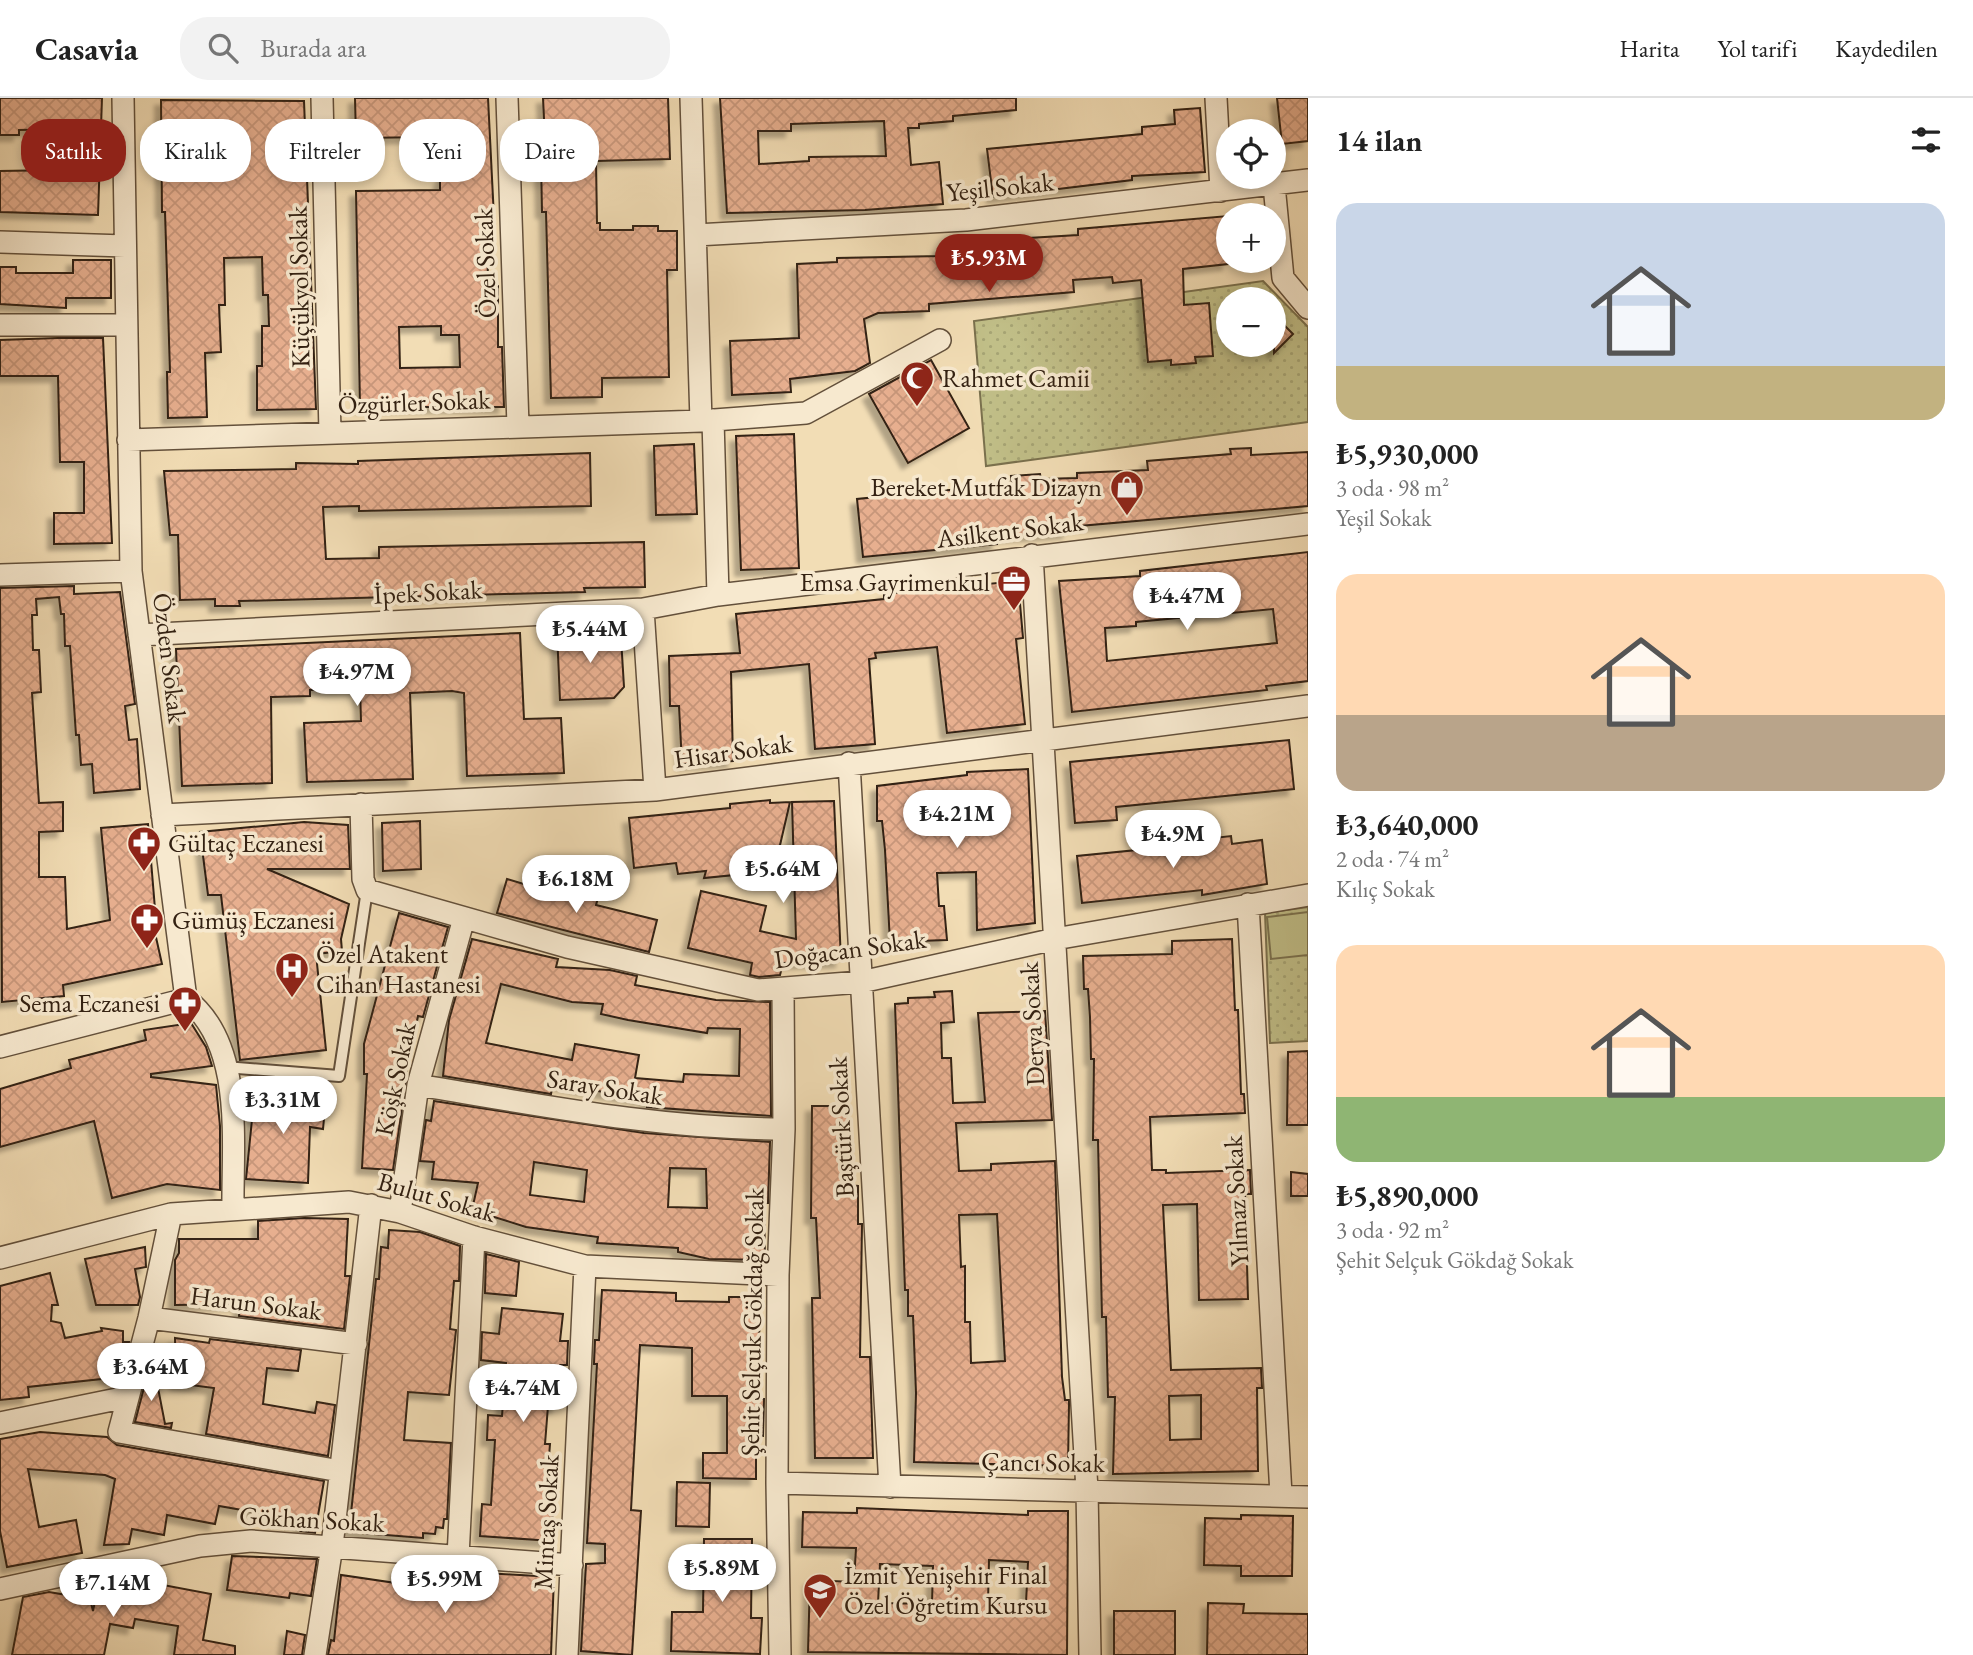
<!DOCTYPE html>
<html lang="tr">
<meta charset="utf-8">
<style>
:root{--surface:#fff;--page:#f2f2f2;--text:#222;--muted:#767676;--line:#e0e0e0;--accent:#8f2418}
body{margin:0;font-family:"EB Garamond",serif;background:var(--page);color:var(--text);height:100vh;display:flex;flex-direction:column;font-size:26px;white-space:nowrap}
*{box-sizing:border-box;margin:0}
p{font-size:23px;color:var(--muted)}
.icon{flex:none;width:38px;height:38px;fill:none;stroke:currentColor;stroke-width:2;stroke-linecap:round;stroke-linejoin:round}
.map{position:relative;flex:1;overflow:hidden}
.panel{display:flex;flex-direction:column;background:var(--surface);width:665px}
.panel>*{flex:none}
.banner{position:absolute;left:21px;top:21px;width:665px;height:63px;display:flex;gap:14px}
.buttons{position:absolute;left:1216px;top:21px;display:grid;gap:14px}
.buttons a{display:grid;place-items:center;width:70px;height:70px;border-radius:50%;background:var(--surface);box-shadow:0 4px 10px #0003;font-size:35px}
.price{position:absolute;translate:-50% -60px;padding:0 16px;border-radius:24px;background:#fff;color:#222;font-size:23px;line-height:46px;filter:drop-shadow(0 2px 4px #0008)}
.price::after{content:'';position:absolute;left:50%;top:42px;width:21px;height:16px;margin-left:-10px;background:inherit;clip-path:polygon(0 0,100% 0,50% 100%)}
.price.on{background:var(--accent);color:#fff}
ul{padding:0;list-style:none}
li{display:grid;align-content:center;gap:14px;height:371px;padding:0 28px}
li span{display:grid;place-items:center;height:217px;border-radius:21px;color:#555}
li>.icon{margin-inline-start:auto}
span .icon{width:126px;height:126px;fill:#fffc;stroke-width:1}
li b{font-size:30px}
h2{display:flex;justify-content:space-between;align-items:center;height:84px;padding:0 28px;font-size:30px}
.tag{padding:0 24px;border-radius:28px;background:var(--surface);box-shadow:0 4px 10px #0003;font-size:24px;line-height:63px}
.tag.on{background:var(--accent);color:#fff}
header{display:flex;align-items:center;gap:42px;box-sizing:border-box;height:98px;padding:0 35px;background:var(--surface);border-bottom:2px solid var(--line)}
header strong{font-size:33px}
nav{display:flex;gap:38px;margin-inline-start:auto;font-size:24px}
.search{width:490px;height:63px;background:var(--page);display:flex;align-items:center;gap:18px;box-sizing:border-box;padding:0 24px;border-radius:28px;color:var(--muted);font-size:26px}
main{display:flex;flex:1;min-height:0}
.map>svg:first-child{display:block}
.green{fill:url(#green-dots);stroke:#7a704d;stroke-width:2;fill-rule:evenodd}
.pitch{fill:#c1bf88;stroke:#7a704d;stroke-width:2}
.building{fill:url(#building-cross-hatch);stroke:#332112;stroke-width:2;fill-rule:evenodd;filter:url(#shadow)}
.lines{fill:none;stroke-linecap:round;stroke-linejoin:round}
.service-casing{stroke:#63503b;stroke-width:14}
.minor-casing{stroke:#63503b;stroke-width:24}
.service{stroke:#f7e9cf;stroke-width:10}
.minor{stroke:#f7e9cf;stroke-width:21}
.labels{text-anchor:middle;stroke-width:7;stroke-linejoin:round;paint-order:stroke}
.street-label{font-size:26px;fill:#332112;stroke:#f7e9cf}
.poi-label{font-size:26px;fill:#332112;stroke:#f7e9cf;text-anchor:start}
</style>
<header>
<strong>Casavia</strong>
<div class="search"><svg class="icon" aria-label="search" viewBox="0 0 24 24"><circle cx="10" cy="10" r="6"/><path d="M15 15l6 6"/></svg>Burada ara</div>
<nav><a>Harita</a><a>Yol tarifi</a><a>Kaydedilen</a></nav>
</header>
<main>
<div class="map">
<svg width="1308" height="1557" viewBox="0 0 1308 1557">
<defs>
<pattern id="green-dots" width="8" height="8" patternUnits="userSpaceOnUse" patternTransform="scale(1.75)"><rect width="8" height="8" fill="#c1bf88"/><path d="M2 2h.1M6 6h.1" fill="none" stroke="#a6a474" stroke-width="1.8" stroke-linecap="round"/></pattern>
<pattern id="building-cross-hatch" width="8" height="8" patternUnits="userSpaceOnUse" patternTransform="scale(1.75)"><rect width="8" height="8" fill="#e7af8f"/><path d="M0 0l8 8M0 8l8-8" fill="none" stroke="#c7967a"/></pattern>
<filter id="shadow"><feDropShadow dx="-6" dy="6" stdDeviation="2" flood-color="#0004"/></filter>
</defs>
<rect width="100%" height="100%" fill="#f2ddb5"/>
<filter id="stains"><feTurbulence type="fractalNoise" baseFrequency=".00286" numOctaves="4"/><feColorMatrix values="0 0 0 0 .2 0 0 0 0 .09 0 0 0 0 .02 0 0 0 .5 -.17"/></filter>
<radialGradient id="worn" r=".72"><stop offset=".6" stop-color="#630" stop-opacity="0"/><stop offset="1" stop-color="#630" stop-opacity=".3"/></radialGradient>
<!-- green -->
<path class="green" d="M1263 183 1308 229V324L986 368 974 223ZM1228 201H1274V247H1228Z
M1308 809V943L1270 945 1265 815Z"/>
<!-- pitch -->
<path class="pitch" d="M1308 814V857L1271 861 1267 819Z"/>
<!-- building -->
<path class="building" d="M0 0H102L98 117 0 114V73L60 72V31L19 32V37H0Z
M355 0H488L494 120H487L488 188H498V249H502L504 309H360L356 93 440 92V82H443V51H432V39L356 40ZM441 228V237H459L460 269 400 270 399 229Z
M543 0H668L670 61 596 63 597 125H600V132H633V128H658V133H677V172H667L669 279 602 280V299L551 300 546 114H542L541 62H546Z
M720 0H1016V12L953 18V23L919 26V30H908L911 67 939 64 943 106 865 112 727 115ZM884 23 886 58 809 59V63L759 66 758 33H791V26Z
M1277 0H1308V43L1282 46Z
M161 2 304 3 316 311 257 312V268H262V228H269L268 197H263L262 159 224 160 225 207H219L221 254 205 255 207 319 168 320 167 274H170L165 114H162Z
M1200 10 1205 74 1132 78V82L993 99 987 51 1142 36V29L1175 26 1174 12Z
M1228 118V166L1183 171 1184 207 1209 205 1213 258 1195 259 1196 265 1171 267V262L1148 264 1141 182 1113 185 1112 179 1073 182 1074 194 929 206V213L878 215 864 221 870 265 855 273 790 281 791 294 732 297 730 243 799 240 797 166 837 164V160L940 158 939 151 1012 144V141L1078 137V131Z
M73 162H111V200H66V210L0 206V169H16V175H73Z
M1274 217 1293 236 1274 255Z
M58 240H103L112 445 54 446V415H84V364H60L58 278H0V242Z
M931 262 969 330 908 365 869 296Z
M794 336 799 470 741 472 736 338Z
M694 346 697 416 656 417 654 348Z
M1251 350V357L1308 354V408L1068 429V434L997 439V446L863 459 857 401 1012 386 1011 378 1040 376 1041 381 1077 380V375L1148 372 1147 363 1231 356 1230 351Z
M590 355 591 408 359 413V408L323 409 326 461 379 460V449L644 444 645 489 584 490 585 494 239 503 240 508H215V501L180 502 178 437H170L164 373 296 371V365L358 366V363Z
M1308 454V583L1266 588 1267 592 1072 614 1059 483 1140 478V473ZM1273 511 1277 545 1107 563 1105 530 1136 528V524Z
M1018 483 1023 540 1016 541 1025 626 947 635 937 549 875 555 876 560 869 561 875 646 815 651 809 566 731 574 733 663 682 666 679 608H670L669 558 740 555 736 516 884 501V496Z
M74 488V496L120 494 135 606 125 608 129 642 137 641 140 691 94 695 92 666 81 667 79 637H76L70 548H65L64 516H61L59 499 36 501 37 517H32L33 552H39L41 594 32 595 39 705 63 704V733L39 734V779H65L67 831 110 822 101 730 148 726 155 811 156 825 153 826 162 866 63 887 64 898 2 904 0 490Z
M611 531 621 540 624 589 614 600 560 602 557 534Z
M520 535 524 621 561 620 564 675 467 678 464 595 452 593 410 595 413 681 307 684 304 625 361 623 360 590 310 592V598L271 599 272 685 182 688 176 551Z
M1289 642 1294 691 1116 709 1117 722 1075 725 1070 664Z
M1028 671 1035 825 977 832 976 774 937 775 939 808H944L947 842 890 844 885 752 882 723H877V688L967 677V674Z
M770 702V705L790 704 774 773 704 780 706 773 678 776 676 765 634 770 629 720 730 710V706Z
M834 703 841 863 783 865 780 877 759 879 750 877 752 865 688 850 701 793 766 808 760 833 796 841 792 704Z
M420 723 421 771 383 773 382 725Z
M304 724 348 727 350 771H267L349 806 341 841 342 853 316 856 326 952 240 962 221 797H208L200 734Z
M1231 738 1232 746 1262 742 1267 786 1202 797V792L1082 805 1077 758 1197 746 1196 742Z
M507 781 547 793 549 787 598 800 596 807 657 822 649 854 497 815Z
M399 815 448 829 423 919 418 918 412 948H406L407 977 393 1072 362 1070 367 976H364V946Z
M472 841 558 861 556 869 610 872 637 878 635 887 716 902 770 904 771 1018 647 1009 648 1002 553 985 551 996 443 978 449 922ZM501 886 572 904 603 906 601 916 628 922 707 935 708 930 740 931 739 978 684 976 683 984 635 980 639 957 575 946 572 962 486 945Z
M1232 841 1235 912H1238L1241 996H1244L1245 1015 1150 1019 1152 1072H1166V1075L1250 1072 1251 1096H1245L1248 1201 1199 1202 1197 1106 1163 1107 1171 1272 1261 1270 1262 1290H1257L1258 1373 1113 1376 1115 1299H1108L1106 1219H1102L1098 1042H1093L1094 961H1091L1090 919 1088 891H1084L1083 858 1172 856V843ZM1201 1297V1341L1170 1342 1169 1298Z
M952 893 954 924 941 925 942 960H951L953 1005 985 1004 978 915 1045 913 1052 1022 956 1025 959 1073 991 1072V1066L1055 1063 1062 1279 1065 1302H1069V1306L1068 1368 914 1364 916 1295 913 1218H908V1192H905L895 906 908 905V900L935 899 934 894ZM997 1116 1005 1263 971 1265 970 1224H965V1168L961 1169 959 1117Z
M191 925 206 949 212 968 151 976V979L216 987 220 1028V1092L167 1086 112 1100 94 1023 0 1049V991L71 970 69 962 146 942 144 932Z
M1308 953V1027H1287L1288 954Z
M255 992 326 1000 323 1031 310 1029 308 1085 246 1081Z
M434 1003 644 1035 770 1044 768 1105H764L765 1162 709 1161 678 1154V1150L597 1145 598 1139 526 1129 472 1112 478 1085 432 1081 434 1064 420 1063 426 1022 431 1023ZM534 1064 587 1072 584 1104 530 1097ZM670 1070 706 1071 707 1110 668 1109Z
M812 1008H848V1087L858 1088V1126H862L860 1259H870L873 1360H815L812 1200H820L816 1120H811Z
M1291 1074 1308 1076V1098H1291Z
M304 1120 348 1121 345 1178H350L344 1231 239 1218 240 1206 175 1207V1162L179 1155V1141H258V1123Z
M389 1132 420 1134 460 1148 459 1183H454L450 1231 456 1232 449 1297 408 1294 404 1342 451 1345 447 1421H444L443 1430 436 1429 435 1436 423 1435V1440L349 1434 376 1181H379L381 1149 388 1150Z
M145 1149 146 1169 135 1171 140 1199 138 1207H96L85 1161Z
M486 1156 519 1164 516 1198 485 1195Z
M50 1175 58 1207H52L51 1223 61 1225 65 1240 102 1233 101 1230 123 1233V1244H129L120 1279 28 1289 29 1299 0 1302V1188Z
M602 1192 676 1195V1203L729 1204V1199H760L758 1301H764L763 1338H756V1381L703 1380V1355H727V1298H692V1250L640 1247 631 1412 641 1413 632 1557 581 1553 586 1466 605 1465V1446L587 1445 597 1266H594L595 1242H599Z
M502 1210 563 1216 560 1243H568L567 1267H560L557 1309 548 1308 545 1346H550L547 1384 553 1385 552 1443 480 1438 482 1406 491 1407 495 1342H487L488 1317 502 1318 506 1265 481 1262 482 1234 499 1236Z
M175 1240 209 1245 210 1241 301 1252 298 1273 267 1270 263 1306 315 1315 317 1304 335 1307 328 1358 206 1336 214 1290 176 1285Z
M152 1259 165 1326 172 1325 171 1330 135 1324Z
M40 1334 107 1339 117 1347 324 1383 315 1435 300 1433 301 1427 270 1422 271 1417 219 1408 215 1426 167 1417 164 1437 132 1431 129 1446 104 1447 115 1381 105 1377 28 1371 39 1429 76 1422 82 1455 7 1469 0 1433V1341Z
M677 1384 710 1385 709 1429 676 1428Z
M857 1410 1028 1417V1413H1068L1067 1557 808 1554 810 1482 854 1484 856 1450 802 1449 803 1414 857 1415ZM989 1462 1028 1464 1026 1505H988ZM880 1466 933 1468 932 1506 878 1505Z
M1241 1417 1293 1418 1292 1478H1241V1468L1204 1467 1205 1420 1241 1421Z
M704 1441H752L751 1520H762L760 1556 671 1553 672 1514H703Z
M232 1458 317 1461 311 1498 290 1495 289 1500 227 1492Z
M397 1470 554 1479 551 1557H328L331 1542 334 1543 341 1477 396 1485Z
M119 1479H165L163 1487 211 1496 203 1542 235 1548V1557H174L178 1528 135 1521 133 1530 110 1526 104 1557H12L23 1499 49 1494 90 1501 93 1513 99 1483 118 1487Z
M1208 1505 1244 1506 1243 1515 1308 1516V1557H1207Z
M1114 1513H1175V1557H1114Z
M287 1533 305 1537 302 1557H284Z"/>
<g class="lines">
<!-- service casing -->
<g class="service-casing">
<path id="service" d="M225 969 339 978 367 792"/>
</g>
<!-- minor casing -->
<g class="minor-casing">
<path id="minor" d="M123 0 131 473 186 901C245 946 232 1045 233 1111
M322 0 330 335
M507 0 518 328
M691 0 701 323
M1216 0 1221 93
M1274 87 1283 180 1308 210
M696 137 966 122 1308 82
M0 144 125 148
M0 227H125
M713 322 718 497
M128 342 701 323 806 315 940 242
M1032 457 1087 1392 1090 1557
M0 477 131 473
M643 511 655 692
M139 537 643 511 718 497 1308 426
M849 665 890 1389
M361 706 363 781 367 792 567 849 758 892 861 884 1055 841 1308 797
M162 717 655 692 1308 608
M1248 806 1281 1397
M0 949 186 901
M418 987C540 1007 660 1031 784 1031
M400 1114 418 987 464 820
M171 1116 149 1220 119 1334 340 1373
M0 1160 171 1116 349 1104 400 1114 474 1139 585 1168 778 1177
M149 1220 356 1246
M0 1325 127 1299
M777 1385 1308 1399
M458 1459 474 1139
M0 1491 200 1448 251 1443 572 1467
M315 1557 332 1448 371 1107
M567 1557 585 1168
M780 1557 777 1385 778 1177 784 1031 783 892"/>
</g>
<!-- service -->
<use href="#service" class="service"/>
<!-- minor -->
<use href="#minor" class="minor"/>
</g>
<!-- icons -->
<defs>
<g id="mosque-pin" transform="scale(1.75)"><path d="M0 17L-7.5 6A9.5 9.5 0 1 1 7.5 6Z" fill="#8f2418" stroke="#f7e9cf"/><path d="M3.5-4.9A6 6 0 1 0 3.5 4.9A5 5 0 1 1 3.5-4.9Z" fill="#fff"/></g>
<g id="shop-pin" transform="scale(1.75)"><path d="M0 17L-7.5 6A9.5 9.5 0 1 1 7.5 6Z" fill="#8f2418" stroke="#f7e9cf"/><path d="M-5-2.5h2.3a2.7 3.5 0 0 1 5.4 0H5L5.5 6h-11ZM-1.5-2.5h3a1.5 2.3 0 0 0-3 0Z" fill="#fff"/></g>
<g id="office-pin" transform="scale(1.75)"><path d="M0 17L-7.5 6A9.5 9.5 0 1 1 7.5 6Z" fill="#8f2418" stroke="#f7e9cf"/><path d="M-6-3h4V-5.5h4V-3h4V5H-6ZM-1-4.5V-3h2v-1.5ZM-6 0V1H6V0Z" fill="#fff"/></g>
<g id="pharmacy-pin" transform="scale(1.75)"><path d="M0 17L-7.5 6A9.5 9.5 0 1 1 7.5 6Z" fill="#8f2418" stroke="#f7e9cf"/><path d="M-2-6h4v4h4v4h-4v4h-4v-4h-4v-4h4Z" fill="#fff"/></g>
<g id="hospital-pin" transform="scale(1.75)"><path d="M0 17L-7.5 6A9.5 9.5 0 1 1 7.5 6Z" fill="#8f2418" stroke="#f7e9cf"/><path d="M-5-5h3v3.5h4V-5h3V5h-3V1.5h-4V5h-3Z" fill="#fff"/></g>
<g id="school-pin" transform="scale(1.75)"><path d="M0 17L-7.5 6A9.5 9.5 0 1 1 7.5 6Z" fill="#8f2418" stroke="#f7e9cf"/><path d="M0-5L7-2L0 1L-7-2ZM-4 1L0 2.5L4 1V4Q0 6-4 4Z" fill="#fff"/></g>
</defs>
<g fill-rule="evenodd">
<use href="#mosque-pin" x="917" y="280"/>
<use href="#shop-pin" x="1127" y="389"/>
<use href="#office-pin" x="1014" y="484"/>
<use href="#pharmacy-pin" x="144" y="745"/>
<use href="#pharmacy-pin" x="147" y="822"/>
<use href="#hospital-pin" x="292" y="871"/>
<use href="#pharmacy-pin" x="185" y="905"/>
<use href="#school-pin" x="820" y="1492"/>
</g>
<g class="labels">
<!-- street labels -->
<g class="street-label">
<text transform="translate(1000 89) rotate(-6)" y="9">Yeşil Sokak</text>
<text transform="translate(485 165) rotate(-92)" y="9">Özel Sokak</text>
<text transform="translate(299 189) rotate(-91)" y="9">Küçükyol Sokak</text>
<text transform="translate(414 304) rotate(-2)" y="9">Özgürler Sokak</text>
<text transform="translate(1010 432) rotate(-7)" y="9">Asilkent Sokak</text>
<text transform="translate(428 494) rotate(-3)" y="9">İpek Sokak</text>
<text transform="translate(170 560) rotate(83)" y="9">Özden Sokak</text>
<text transform="translate(733 653) rotate(-8)" y="9">Hisar Sokak</text>
<text transform="translate(850 851) rotate(-8)" y="9">Doğacan Sokak</text>
<text transform="translate(1032 926) rotate(-93)" y="9">Derya Sokak</text>
<text transform="translate(395 981) rotate(-78)" y="9">Köşk Sokak</text>
<text transform="translate(605 989) rotate(9)" y="9">Saray Sokak</text>
<text transform="translate(841 1029) rotate(-93)" y="9">Baştürk Sokak</text>
<text transform="translate(437 1099) rotate(16)" y="9">Bulut Sokak</text>
<text transform="translate(1236 1103) rotate(-93)" y="9">Yılmaz Sokak</text>
<text transform="translate(256 1205) rotate(7)" y="9">Harun Sokak</text>
<text transform="translate(752 1224) rotate(-89)" y="9">Şehit Selçuk Gökdağ Sokak</text>
<text transform="translate(1043 1364) rotate(1)" y="9">Çancı Sokak</text>
<text transform="translate(312 1421) rotate(3)" y="9">Gökhan Sokak</text>
<text transform="translate(546 1424) rotate(-87)" y="9">Mintaş Sokak</text>
</g>
<!-- poi labels -->
<g class="poi-label">
<text x="942" y="289">Rahmet Camii</text>
<text x="1102" y="398" text-anchor="end">Bereket Mutfak Dizayn</text>
<text x="990" y="493" text-anchor="end">Emsa Gayrimenkul</text>
<text x="168" y="754">Gültaç Eczanesi</text>
<text x="172" y="831">Gümüş Eczanesi</text>
<text x="316" y="865">Özel Atakent<tspan x="316" dy="30">Cihan Hastanesi</tspan></text>
<text x="160" y="914" text-anchor="end">Sema Eczanesi</text>
<text x="844" y="1486">İzmit Yenişehir Final<tspan x="844" dy="30">Özel Öğretim Kursu</tspan></text>
</g>
</g>
<rect width="100%" height="100%" filter="url(#stains)"/>
<rect width="100%" height="100%" fill="url(#worn)"/>
</svg>
<div class="buttons">
<a><svg class="icon" aria-label="locate" viewBox="0 0 24 24"><circle cx="12" cy="12" r="6"/><path d="M12 2v4M12 18v4M2 12h4M18 12h4"/></svg></a>
<a>+</a>
<a>−</a>
</div>
<b class="price on" style="left:989px;top:196px">₺5.93M</b>
<b class="price" style="left:1187px;top:534px">₺4.47M</b>
<b class="price" style="left:590px;top:567px">₺5.44M</b>
<b class="price" style="left:357px;top:610px">₺4.97M</b>
<b class="price" style="left:957px;top:752px">₺4.21M</b>
<b class="price" style="left:1173px;top:772px">₺4.9M</b>
<b class="price" style="left:783px;top:807px">₺5.64M</b>
<b class="price" style="left:576px;top:817px">₺6.18M</b>
<b class="price" style="left:283px;top:1038px">₺3.31M</b>
<b class="price" style="left:151px;top:1305px">₺3.64M</b>
<b class="price" style="left:523px;top:1326px">₺4.74M</b>
<b class="price" style="left:722px;top:1506px">₺5.89M</b>
<b class="price" style="left:445px;top:1517px">₺5.99M</b>
<b class="price" style="left:113px;top:1521px">₺7.14M</b>
<div class="banner">
<a class="tag on">Satılık</a>
<a class="tag">Kiralık</a>
<a class="tag">Filtreler</a>
<a class="tag">Yeni</a>
<a class="tag">Daire</a>
</div>
</div>
<section class="panel">
<h2>14 ilan<svg class="icon" aria-label="filters" viewBox="0 0 24 24"><path d="M4 7h16M4 17h16"/><circle cx="9" cy="7" r="2"/><circle cx="15" cy="17" r="2"/></svg></h2>
<ul>
<li><span style="background:linear-gradient(#c9d6e8 75%,#c2b280 0)"><svg class="icon" aria-label="home" viewBox="0 0 24 24"><path d="M3 11l9-7 9 7M6 9v11h12V9"/></svg></span><div><b>₺5,930,000</b><p>3 oda · 98 m²</p><p>Yeşil Sokak</p></div></li>
<li><span style="background:linear-gradient(#ffd9b3 65%,#b9a48a 0)"><svg class="icon" aria-label="home" viewBox="0 0 24 24"><path d="M3 11l9-7 9 7M6 9v11h12V9"/></svg></span><div><b>₺3,640,000</b><p>2 oda · 74 m²</p><p>Kılıç Sokak</p></div></li>
<li><span style="background:linear-gradient(#ffd9b3 70%,#8fb573 0)"><svg class="icon" aria-label="home" viewBox="0 0 24 24"><path d="M3 11l9-7 9 7M6 9v11h12V9"/></svg></span><div><b>₺5,890,000</b><p>3 oda · 92 m²</p><p>Şehit Selçuk Gökdağ Sokak</p></div></li>
</ul>
</section>
</main>
